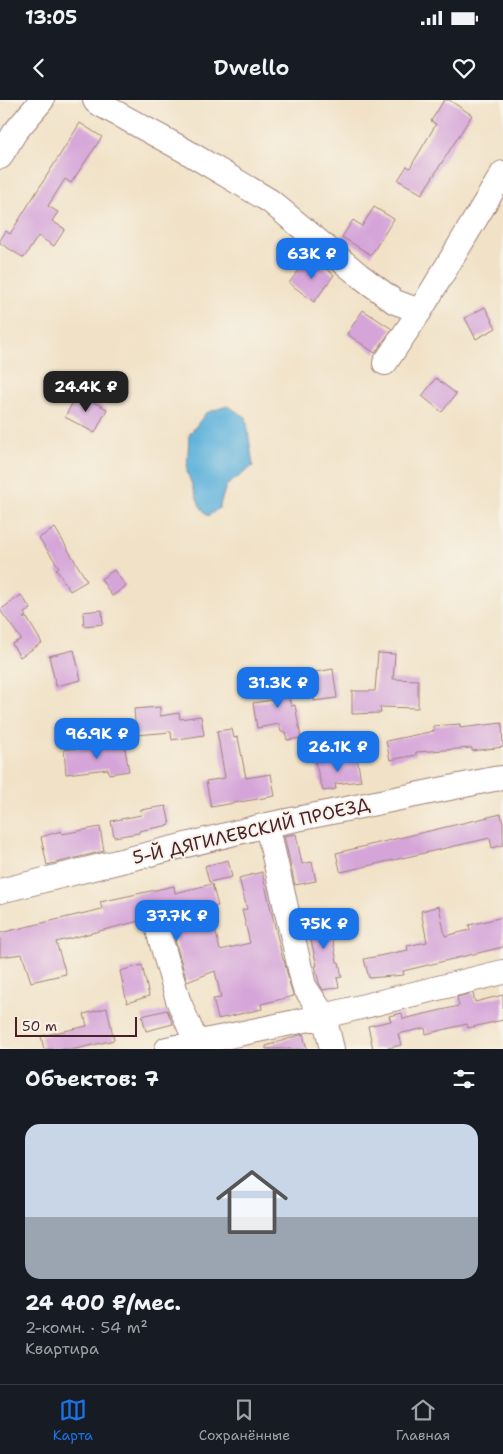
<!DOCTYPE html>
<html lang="ru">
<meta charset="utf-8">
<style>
:root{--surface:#171b24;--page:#20242c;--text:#f1f3f6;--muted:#9ea1a6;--line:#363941;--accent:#1a73e8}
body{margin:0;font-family:"Shantell Sans",sans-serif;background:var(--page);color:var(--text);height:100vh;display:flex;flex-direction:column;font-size:19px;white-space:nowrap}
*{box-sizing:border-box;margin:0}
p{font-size:16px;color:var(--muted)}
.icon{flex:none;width:28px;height:28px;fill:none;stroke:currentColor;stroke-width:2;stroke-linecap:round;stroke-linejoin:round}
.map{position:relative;height:949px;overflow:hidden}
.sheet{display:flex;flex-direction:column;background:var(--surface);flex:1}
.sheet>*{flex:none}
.scale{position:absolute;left:15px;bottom:12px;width:122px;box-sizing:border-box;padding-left:5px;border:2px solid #4a1f2b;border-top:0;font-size:14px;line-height:18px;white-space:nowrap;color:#4a1f2b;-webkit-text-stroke:4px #f7f3e8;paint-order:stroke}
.price{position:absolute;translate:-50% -42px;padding:0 11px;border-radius:10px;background:var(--accent);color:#fff;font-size:16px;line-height:32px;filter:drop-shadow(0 1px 2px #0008)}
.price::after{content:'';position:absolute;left:50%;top:30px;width:15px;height:11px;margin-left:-8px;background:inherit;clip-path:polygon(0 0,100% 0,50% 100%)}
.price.current{background:#222;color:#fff}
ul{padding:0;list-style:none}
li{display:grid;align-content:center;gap:10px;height:265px;padding:0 25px}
li span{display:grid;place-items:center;height:155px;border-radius:15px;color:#555}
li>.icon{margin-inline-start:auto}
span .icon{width:90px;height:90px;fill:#fffc;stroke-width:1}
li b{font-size:21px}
h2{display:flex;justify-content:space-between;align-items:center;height:60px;padding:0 25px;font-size:21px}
.status{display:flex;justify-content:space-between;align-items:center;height:35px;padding:0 25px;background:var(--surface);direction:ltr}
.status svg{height:14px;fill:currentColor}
header{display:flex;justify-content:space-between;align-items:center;height:65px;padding:0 25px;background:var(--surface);font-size:22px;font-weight:600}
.tab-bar{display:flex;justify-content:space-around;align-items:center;height:70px;border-top:1px solid var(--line);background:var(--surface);font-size:14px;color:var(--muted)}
.tab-bar a{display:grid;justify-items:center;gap:2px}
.tab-bar .current{color:var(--accent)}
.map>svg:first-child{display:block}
.water{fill:#61b3dc;stroke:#566984}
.building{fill:#d5a5d9}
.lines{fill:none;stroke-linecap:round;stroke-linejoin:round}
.minor-casing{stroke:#9e8079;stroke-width:26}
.minor{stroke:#fff;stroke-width:24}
.labels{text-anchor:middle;stroke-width:4;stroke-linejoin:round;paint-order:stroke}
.street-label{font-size:18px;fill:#4a1f2b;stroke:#f7f3e8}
</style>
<div class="status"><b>13:05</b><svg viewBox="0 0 49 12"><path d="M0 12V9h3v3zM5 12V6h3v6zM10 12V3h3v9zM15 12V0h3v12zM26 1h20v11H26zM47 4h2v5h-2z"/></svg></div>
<header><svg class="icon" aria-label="back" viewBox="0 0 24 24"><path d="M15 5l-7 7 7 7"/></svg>Dwello<svg class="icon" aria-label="heart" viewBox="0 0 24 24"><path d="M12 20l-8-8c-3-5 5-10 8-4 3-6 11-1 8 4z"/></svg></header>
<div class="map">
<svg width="503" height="949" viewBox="0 0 503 949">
<rect width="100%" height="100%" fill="#f7f3e8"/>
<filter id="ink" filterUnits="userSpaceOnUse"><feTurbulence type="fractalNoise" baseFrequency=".02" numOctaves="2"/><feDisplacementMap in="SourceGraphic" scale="10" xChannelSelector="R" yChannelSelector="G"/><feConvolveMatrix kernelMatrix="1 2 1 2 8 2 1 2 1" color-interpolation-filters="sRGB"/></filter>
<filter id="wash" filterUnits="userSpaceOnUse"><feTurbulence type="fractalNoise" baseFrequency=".0096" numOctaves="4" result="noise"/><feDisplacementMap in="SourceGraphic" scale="20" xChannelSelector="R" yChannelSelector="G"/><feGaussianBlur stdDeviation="1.12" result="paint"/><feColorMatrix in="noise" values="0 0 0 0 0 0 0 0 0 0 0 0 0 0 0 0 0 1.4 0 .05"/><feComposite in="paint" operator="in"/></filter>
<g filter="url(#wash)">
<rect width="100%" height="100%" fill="#f1e2c7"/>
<!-- water -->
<path class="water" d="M227 306 246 317 253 366 226 386 219 408 208 416 200 406 187 372 189 335 206 313Z"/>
<g id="blocks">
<!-- building -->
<path class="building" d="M444 0H449L472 15 422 94 398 80 407 66 410 68 436 24 431 21Z
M80 23 102 37 71 83 65 79 48 106 58 112 52 121 65 129 54 146 38 136 24 158 0 143V140L6 131 10 134Z
M374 107 394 119 371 155 342 137 353 120 362 126Z
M317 162 334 175 314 202 289 183 304 163 311 169Z
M485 207 496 228 476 239 465 218Z
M363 210 392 229 375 253 347 234Z
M436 278 456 294 442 312 422 296Z
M77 294 107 309 95 333 65 317Z
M55 428 87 481 70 491 56 469 59 467 39 438Z
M114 470 126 486 112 496 101 479Z
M21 495 31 509 24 513 26 516 23 518H27L42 543 20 557 12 544 21 539 0 510Z
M102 510 103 524 84 526 83 512Z
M74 550 81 580 56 586 49 556Z
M378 553 395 554 393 579 418 580V608L380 607 381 613 352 614V591H375Z
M333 569 337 598 314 601 310 573Z
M282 573 291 606 295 605 301 638 287 640 285 632H281L279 624 257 628 253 603 273 600 266 577Z
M160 607V616L179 613 180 619 201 616 204 635 172 640 171 632 136 635 134 609Z
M502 623 503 647 472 651V648L416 652V655L390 660 386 641 434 631 433 626 460 624V628Z
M232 629 234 638 238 637 246 678 271 674 275 696 211 707 206 681 225 678 217 631Z
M124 644 129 671 109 674 108 669 66 674 64 650 93 647V650Z
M357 657 361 681 335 684 336 689 323 691 315 662 329 659 330 662Z
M166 706 170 725 139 731V733L114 737 111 721 141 715 140 710Z
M501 714 503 722V745L492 748 490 738 341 772 340 770 336 753Z
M100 727 104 751 47 765 41 737 61 731 62 734Z
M296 734 302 764 312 762 316 781 295 785 284 736Z
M228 760 232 777 209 782 205 766Z
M262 772 283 860H284L291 889 294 896 261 904 262 909 218 919 213 899 221 898 215 871 187 882 171 826 167 820 161 817H155L56 842 66 874 31 882 22 854 0 857V833L102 809 100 802 174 786 175 793 212 784 218 806 210 807 220 850 250 843 242 810 247 809 239 778Z
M439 806 445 836 470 830 469 825 503 817V847L403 871 404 875 369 878 364 859 408 850 407 846 427 842 421 811Z
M329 810 331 824 330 825 337 862H339L342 877 337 878 339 887 323 890 319 883 315 866H317L305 815Z
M142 865 149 896 127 903 120 871Z
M473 893 475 902 503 895V920L468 928 467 924 426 934 425 928 398 934 401 945 384 949H373L368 926 391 921 389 916 402 913 403 919 459 906 457 897Z
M107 908 114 940 76 949H44L41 936 87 926 84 914Z
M167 910 173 924 146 931 142 916Z
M303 934 307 949H266V946Z"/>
</g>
</g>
<g filter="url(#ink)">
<use href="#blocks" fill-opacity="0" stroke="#9e8079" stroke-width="1"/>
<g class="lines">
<!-- minor casing -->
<g class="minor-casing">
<path id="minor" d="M95 0 96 2 184 50 270 101 359 175 395 202 420 211
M0 57 15 32 42 0
M385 263 420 211 503 73
M267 725 304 886 324 916 332 949
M0 791 267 725 494 679 503 678
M158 830 178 900 196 942 198 949
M167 949 324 916 503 872"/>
</g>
<!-- minor -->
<use href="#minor" class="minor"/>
</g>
</g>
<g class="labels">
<!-- street labels -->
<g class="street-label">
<text transform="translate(251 731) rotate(-13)" y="6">5-Й ДЯГИЛЕВСКИЙ ПРОЕЗД</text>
</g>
</g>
</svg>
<div class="scale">50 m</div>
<b class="price" style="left:312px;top:180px">63K ₽</b>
<b class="price current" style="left:86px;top:313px">24.4K ₽</b>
<b class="price" style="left:278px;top:609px">31.3K ₽</b>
<b class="price" style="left:97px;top:660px">96.9K ₽</b>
<b class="price" style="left:338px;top:673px">26.1K ₽</b>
<b class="price" style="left:177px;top:842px">37.7K ₽</b>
<b class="price" style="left:324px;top:850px">75K ₽</b>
</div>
<section class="sheet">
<h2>Объектов: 7<svg class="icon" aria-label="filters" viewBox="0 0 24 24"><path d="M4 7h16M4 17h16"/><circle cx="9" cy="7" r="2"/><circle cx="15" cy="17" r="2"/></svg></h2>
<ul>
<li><span style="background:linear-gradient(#c9d6e8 60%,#9aa5b1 0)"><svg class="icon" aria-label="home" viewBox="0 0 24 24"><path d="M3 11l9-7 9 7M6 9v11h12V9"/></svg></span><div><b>24 400 ₽/мес.</b><p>2-комн. · 54 m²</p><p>Квартира</p></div></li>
</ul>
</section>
<nav class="tab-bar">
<a class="current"><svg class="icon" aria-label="map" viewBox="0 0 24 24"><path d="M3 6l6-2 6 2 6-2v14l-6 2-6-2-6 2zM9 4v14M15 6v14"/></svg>Карта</a>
<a><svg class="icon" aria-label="saved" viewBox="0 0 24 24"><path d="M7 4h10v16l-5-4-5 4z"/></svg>Сохранённые</a>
<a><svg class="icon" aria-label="home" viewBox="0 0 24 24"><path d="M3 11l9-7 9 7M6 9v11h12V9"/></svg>Главная</a>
</nav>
